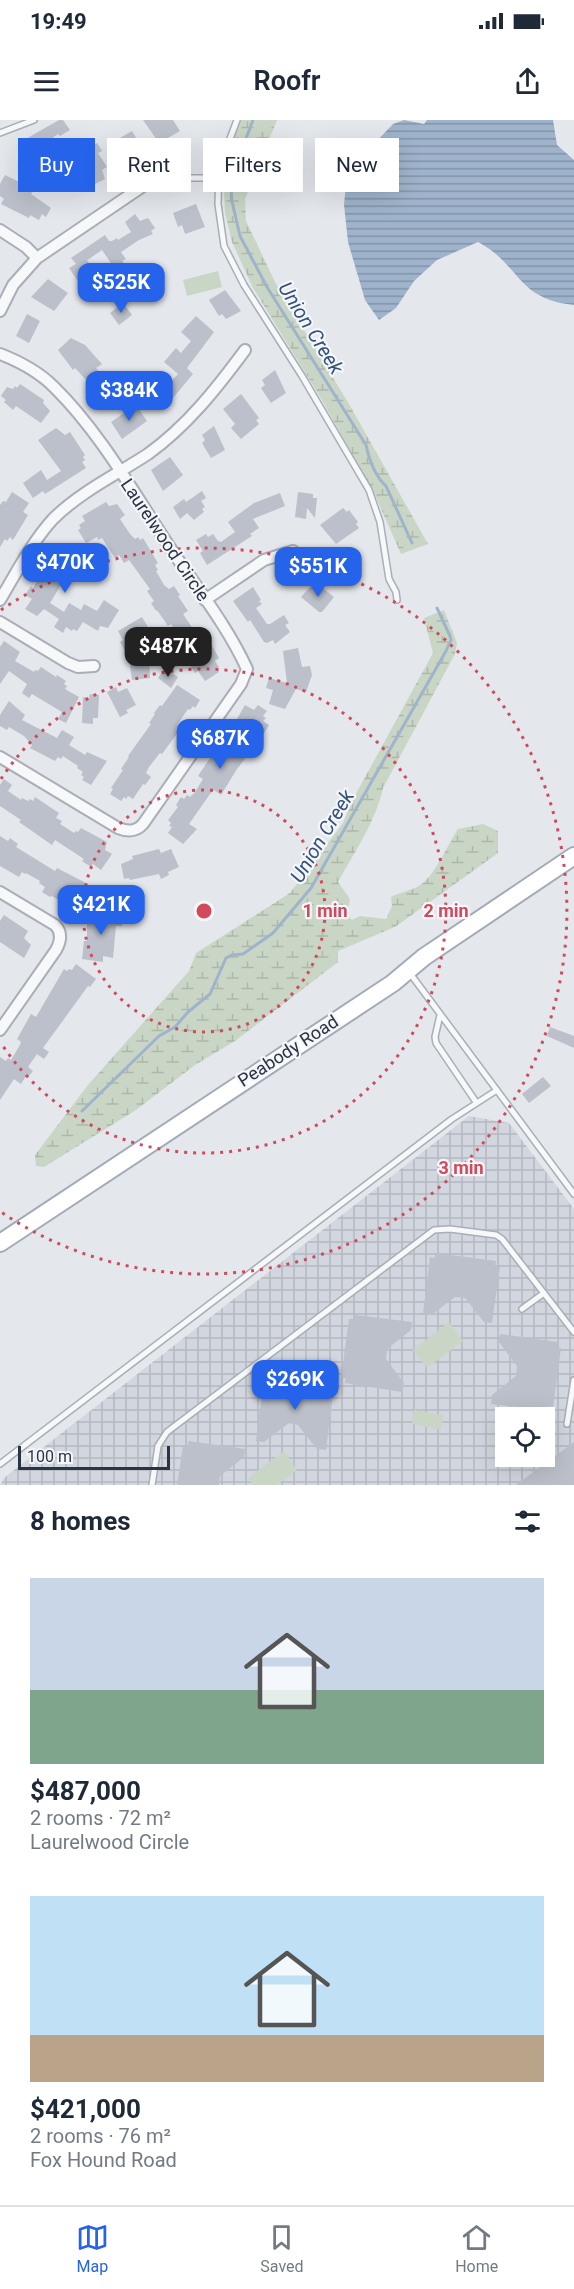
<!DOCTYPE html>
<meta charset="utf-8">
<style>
:root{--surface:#fff;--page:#f2f2f3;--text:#1f2937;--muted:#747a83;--line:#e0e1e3;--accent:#2563eb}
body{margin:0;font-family:Roboto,sans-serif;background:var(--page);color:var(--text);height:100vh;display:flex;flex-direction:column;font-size:22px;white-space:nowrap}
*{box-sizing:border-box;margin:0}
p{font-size:20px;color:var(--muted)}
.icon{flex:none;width:33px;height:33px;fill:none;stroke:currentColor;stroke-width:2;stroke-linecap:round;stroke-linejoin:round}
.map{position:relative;height:1365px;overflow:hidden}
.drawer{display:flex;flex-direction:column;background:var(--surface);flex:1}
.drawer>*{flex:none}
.guide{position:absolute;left:18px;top:18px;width:538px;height:54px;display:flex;gap:12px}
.controls{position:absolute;left:495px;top:1287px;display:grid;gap:12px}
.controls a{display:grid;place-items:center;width:60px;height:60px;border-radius:0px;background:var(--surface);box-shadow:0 6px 24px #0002;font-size:30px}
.scale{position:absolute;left:18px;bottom:15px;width:152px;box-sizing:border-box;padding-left:6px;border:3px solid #2b3445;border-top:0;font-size:16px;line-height:21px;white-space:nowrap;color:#2b3445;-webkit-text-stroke:4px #f4f6f9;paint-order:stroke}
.price{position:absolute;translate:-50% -51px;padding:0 14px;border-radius:12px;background:var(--accent);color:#fff;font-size:20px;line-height:39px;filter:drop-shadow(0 2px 3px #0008)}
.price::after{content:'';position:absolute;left:50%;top:36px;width:18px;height:14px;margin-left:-9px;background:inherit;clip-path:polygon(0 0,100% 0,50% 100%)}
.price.active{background:#222;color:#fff}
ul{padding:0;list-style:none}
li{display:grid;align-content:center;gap:12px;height:318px;padding:0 30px}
li span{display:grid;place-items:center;height:186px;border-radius:0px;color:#555}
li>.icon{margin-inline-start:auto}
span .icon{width:108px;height:108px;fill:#fffc;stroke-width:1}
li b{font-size:26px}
h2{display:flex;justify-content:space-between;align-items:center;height:72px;padding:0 30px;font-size:26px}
.chip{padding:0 21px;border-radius:0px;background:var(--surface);box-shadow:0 6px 24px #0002;font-size:21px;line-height:54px}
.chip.active{background:var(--accent);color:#fff}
.status{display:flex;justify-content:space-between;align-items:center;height:42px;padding:0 30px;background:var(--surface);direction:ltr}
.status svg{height:16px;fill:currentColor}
header{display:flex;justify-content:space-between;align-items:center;height:78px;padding:0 30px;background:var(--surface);font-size:27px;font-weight:600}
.tabs{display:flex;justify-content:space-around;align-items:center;height:84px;border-top:2px solid var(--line);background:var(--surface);font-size:16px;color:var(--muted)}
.tabs a{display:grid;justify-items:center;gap:3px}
.tabs .active{color:var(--accent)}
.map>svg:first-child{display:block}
.industrial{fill:url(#industrial-grid);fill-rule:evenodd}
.wetland{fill:url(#wetland-marsh)}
.garden{fill:#c9d6c5}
.water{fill:url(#water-rules)}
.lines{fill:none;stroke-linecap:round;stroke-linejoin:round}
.stream{stroke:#9fb4cc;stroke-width:3}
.building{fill:#bbc0ca}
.lane-casing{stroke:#a9aeb7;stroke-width:8}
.street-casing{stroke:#a9aeb7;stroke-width:14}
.primary-casing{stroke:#a3abb8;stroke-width:20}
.lane{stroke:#f7f8fa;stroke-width:5}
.street{stroke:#f7f8fa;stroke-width:10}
.primary{stroke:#fff;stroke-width:16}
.ring{fill:none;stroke:#d1495b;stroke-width:3;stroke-dasharray:3 6}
.labels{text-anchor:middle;stroke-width:4.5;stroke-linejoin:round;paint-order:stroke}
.street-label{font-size:18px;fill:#2b3445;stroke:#f4f6f9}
.water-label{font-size:20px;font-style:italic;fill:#34527a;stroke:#f4f6f9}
.centre{fill:#d1495b;stroke:#f4f6f9;stroke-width:3}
.ring-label{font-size:18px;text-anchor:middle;font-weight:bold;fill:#d1495b;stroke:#f4f6f9;stroke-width:4.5;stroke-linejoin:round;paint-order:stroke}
</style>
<div class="status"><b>19:49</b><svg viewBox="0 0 49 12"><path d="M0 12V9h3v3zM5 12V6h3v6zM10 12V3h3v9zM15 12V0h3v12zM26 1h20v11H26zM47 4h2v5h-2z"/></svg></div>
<header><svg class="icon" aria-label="menu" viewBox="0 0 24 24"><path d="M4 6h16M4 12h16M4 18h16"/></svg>Roofr<svg class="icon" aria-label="share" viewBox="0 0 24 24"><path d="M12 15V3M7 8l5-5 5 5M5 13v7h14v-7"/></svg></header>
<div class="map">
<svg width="574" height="1365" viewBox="0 0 574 1365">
<defs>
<pattern id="industrial-grid" width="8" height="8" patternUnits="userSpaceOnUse" patternTransform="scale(1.5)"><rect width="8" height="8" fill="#d2d6de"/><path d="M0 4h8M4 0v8" fill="none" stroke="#b4b8c0"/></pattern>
<pattern id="wetland-marsh" width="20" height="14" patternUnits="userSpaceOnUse" patternTransform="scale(1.5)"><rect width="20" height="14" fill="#c9d6c5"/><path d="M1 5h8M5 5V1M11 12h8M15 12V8" fill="none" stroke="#adb8ab"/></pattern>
<pattern id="water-rules" width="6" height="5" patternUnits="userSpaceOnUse" patternTransform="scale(1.5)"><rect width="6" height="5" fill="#9fb4cc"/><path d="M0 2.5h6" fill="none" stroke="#8293a7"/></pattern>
</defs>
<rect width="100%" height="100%" fill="#e4e7ec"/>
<!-- industrial -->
<path class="industrial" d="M469 996 509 1003 574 1089V1365H0L4 1358ZM506 1298H544V1336H506Z"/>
<!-- wetland -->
<path class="wetland" d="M238 0H277L245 79 246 101 276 164 349 284 428 424 401 434 375 375 322 280 253 168 232 122 225 93 223 51Z
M444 490 457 523 455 534 383 668C375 703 355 731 338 762L350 779 347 795 352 800 360 796 386 799 392 786 391 777C400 772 410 771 417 767 434 759 447 725 458 709L483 704 498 711V733L395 807 338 831V842L235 921 195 945 136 990 44 1047 36 1046 35 1035 88 965 189 851 196 833 290 773 343 703 352 681 433 533 424 498Z"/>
<!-- garden -->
<path class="garden" d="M218 151 222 167 187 176 183 160Z
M449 1202 463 1221 427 1248 413 1230Z
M414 1290 443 1295 441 1310 412 1304Z
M284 1331 297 1350 277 1365H253L248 1358Z"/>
<!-- water -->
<path class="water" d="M404 0 424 4 427 0H553L557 25 574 40V185C516 179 521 145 478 122L437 140 414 161 396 188 379 200 365 180 348 122 344 85 346 64 352 47 393 4Z"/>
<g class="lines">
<!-- stream -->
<path class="stream" d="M253 0 233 53 231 77 240 116 267 167 366 325C369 339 375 356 386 366L412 423
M82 991 159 916 175 907 188 892 210 874 226 838 232 835 243 834 273 813 311 768 446 531 451 520 450 516 437 488"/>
</g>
<!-- building -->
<path class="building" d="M59 0H63L70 10 60 16 58 14 31 33 24 20Z
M143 0H173L180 11 159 23Z
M132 11 145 33 130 40 127 36 122 37 113 22Z
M97 23 102 31 98 33 107 47 102 50 105 59 93 65 87 56 63 72 52 55 58 50 61 55 81 42 80 40 89 34 87 29Z
M5 55 34 69 31 74 51 88 46 97 42 94 39 100 30 95 29 98 1 84 4 79 0 76V64Z
M196 84 205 107 185 114 182 105 178 107 173 93Z
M135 94 140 101 148 98 155 108 151 111 153 114 139 120 121 132 126 139 122 141 124 143 115 149 102 130 89 139 87 140 98 156 95 157 99 163 93 168 91 165 86 169 84 165 82 167 69 148 76 144 71 138 105 115 109 121H112L117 118 118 120 131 112 125 102Z
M48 159 68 173 54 191 31 177Z
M225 170 241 191 226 199 222 194 219 196 209 180Z
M123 183 132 195 119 205 110 193Z
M27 194 40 201 29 223 16 216Z
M196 196 214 212 187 248 193 254 167 285 164 287 159 283 156 287 143 273 155 260 165 268 178 254 164 242 176 228 181 233 191 221 181 212Z
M71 218 85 225 102 244 96 248 112 266 101 276 75 248 73 250 58 230Z
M275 250 286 273 271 283 261 268 265 265 262 260Z
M20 264 44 280 43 283 50 291 41 303 16 286 13 290 4 282 6 280 1 276 7 267 13 269 15 266 17 268Z
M241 274 259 298 256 300 259 304 241 319 231 308 235 304 223 289Z
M136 285 147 301 122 319 111 302Z
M214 306 225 330 211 338 202 323 205 320 202 315Z
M56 308 65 315 70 312 85 335 83 337 85 340 82 342 86 348 45 374 43 371 33 378 23 363 41 350 47 360 61 351 38 320Z
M170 337 183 355 163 371 151 350Z
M202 371 206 378 201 381 205 387 202 389 204 392 194 400 187 393 180 399 173 387 184 379 186 382Z
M12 372 29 383 23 392 28 395 13 420 10 417 7 421 5 419 0 427V385L3 381 6 382Z
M298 372 313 374V378H317L315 398 307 388 306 399 295 397Z
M280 373 285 386 253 399 259 408 250 414 252 416 207 445 200 433 203 431 196 420 206 414 208 417 213 414 218 421 221 422 235 412 228 402 254 383Z
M106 382 109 386 117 384 125 395 120 399 130 414 135 419 138 417 140 420 143 418 158 443 155 445 158 450 156 451 164 465 169 469 174 466 180 475 178 476 188 491 183 494 197 515 205 514 219 538 215 541 219 547 217 548 219 552 205 561 198 551 195 553 184 536 181 530 183 528 177 519 180 517 171 504 168 506 157 490 156 491 151 483 154 481 147 471 150 469 129 440 124 443 119 435 115 438 102 418 98 420 97 417 86 423 78 410 81 408 79 405 85 401 82 396Z
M343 388 347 392 349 390 358 402 356 404 359 408 336 424 320 405Z
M66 425 77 431 74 436 83 441 76 452 74 450 64 467 61 465 50 483 64 492 69 483 81 490 84 484 97 491 104 480 119 490 108 508 100 506 98 511 83 502 77 511 73 509 72 511 66 507 63 513 54 507 59 499 44 489 37 496 25 489 32 479 25 475 31 466 33 468 42 453 39 451 44 442 54 427 59 430Z
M329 435 353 440 351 455H348V459L335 458 334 449 328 446Z
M312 465 317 469 319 465 334 477 322 492H319L301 477Z
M253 467 261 480 259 481 262 484 256 488 267 504H270L284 495 289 503 285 505 290 512 275 524 273 520 267 523 264 522 250 500 248 502 233 481Z
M142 497 148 507 146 508 150 516 125 531 120 522 123 520 118 511Z
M4 521 20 532 15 541 34 552 35 550 38 551 41 547 56 557 57 555 66 561 64 564 67 566 65 569 79 577 66 603 58 599 62 592 32 574 29 578 22 573 27 564 9 551 0 564V527Z
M298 528 302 547 310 546 312 555 306 572 296 569 285 589 269 584 273 570 266 568 269 558 287 563 283 531Z
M149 537 150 558 132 560 129 538Z
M165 548 178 557 171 568 158 558Z
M177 565 200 580 195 588 193 586 190 590 188 589 177 605 178 606 176 609 179 611 162 634 160 633 149 647 146 653 151 657 145 665 143 664 133 679 128 676 126 679 124 677 121 681 110 674 113 669 111 668 123 650 121 649 129 637 128 636 151 604 149 603 155 594 154 593 160 585 162 586Z
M116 567 118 572 127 568 136 585 126 590 128 593 120 597 107 572Z
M90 574 99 575 98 598H93V604L82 603 83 577 89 578Z
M9 581 25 595 22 600 57 618 62 610 74 617 69 625 85 635 87 632 107 641 91 665 82 660 84 657 81 655 83 652 77 648 78 646 63 636 61 639 58 637 55 641 30 628 32 625 24 616 9 607 7 610 0 606V595Z
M245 585 254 590 258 585 267 591 263 596 266 598 263 601 269 605 250 637 248 635 237 649 221 675 214 670 210 674 189 704 197 709 183 724 168 713 172 707 169 706 171 703 168 700 178 687 176 685 181 677 184 679 187 675 190 677 195 672 203 659 198 656 214 632 219 635 223 630 225 631 234 617 230 611Z
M4 659 12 665 8 671 21 680 22 678 28 681 30 679 33 681 35 677 59 693 56 698 62 701 60 704 74 713 76 711 78 712 81 708 107 722 105 730 112 734 101 750 93 744 91 747 82 741 84 739 55 720 52 725 19 702 21 700 0 686V665Z
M0 716 8 721 10 718 18 724 16 727 55 751 57 748 84 762 87 768 78 783 70 780 67 785 52 776 50 777 42 772 45 767 39 763 40 761 26 753 25 754 22 752 19 757 0 746Z
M159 729 161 733 171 729 179 747 168 752 169 755 161 759 159 754 130 760 129 758 124 759 121 744 133 739 132 736Z
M94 792 123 794 122 806H116L113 838 103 836V842L82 839 84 821H87V802H91V799H94Z
M4 795 28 811 24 818 31 825 24 838 0 822V801Z
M76 844 96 859 90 867 88 866 43 928 49 932 44 939 37 934 28 947 33 951 28 957 26 956 21 964 14 959 0 980V937L6 941 8 938 11 940 20 925 21 922 17 919 31 894 36 897 64 849 67 851 69 849 72 850Z
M550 907 574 916V928L547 916Z
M543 957 551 966 529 983 522 974Z
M435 1133 496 1141 495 1146 500 1147 492 1203 484 1202 465 1178 455 1177 431 1195 423 1194 430 1137 435 1138Z
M355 1195 412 1202 411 1210 387 1229 386 1239 404 1263 402 1272 345 1263 346 1258H341L349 1199H354Z
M500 1214 557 1222V1227L561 1228 553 1287 548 1286V1291L491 1284 492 1275 516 1256 517 1246 499 1222Z
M269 1260 329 1268 328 1272 333 1274 326 1330 317 1329 298 1305 289 1303 264 1322 256 1321 263 1264H268Z
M188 1321 245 1329 244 1337 220 1356 219 1365H177L183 1326H188Z
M574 1322V1365H516Z"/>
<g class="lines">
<!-- lane casing -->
<g class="lane-casing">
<path id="lane" d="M237 0 219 48 218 84 224 126 244 165 302 256 369 370 380 402 389 459 396 472 397 480
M0 13 34 0
M175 58H219
M409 852 574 1074
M440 895 435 917 436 923 476 982
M522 1189 544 1173
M567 1304 574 1260
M0 1344 452 999 497 970
M152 1365 158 1326 167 1312 434 1110 450 1109 496 1115 502 1119 574 1212"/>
</g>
<!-- street casing -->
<g class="street-casing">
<path id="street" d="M0 110 26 127 37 138
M0 191 13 165 37 138 146 64 160 58H175
M0 234C18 241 40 253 54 267 100 312 135 375 171 429 197 468 228 507 247 549L241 564 143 704C136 712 128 712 118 708L0 637
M0 480C16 453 32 422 53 399 80 372 116 355 148 334 187 306 217 268 245 230
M205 480 264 440 293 431
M0 502 68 543 78 547 94 546
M0 772 55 805C62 812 61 821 56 830L0 910"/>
</g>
<!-- primary casing -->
<g class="primary-casing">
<path id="primary" d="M0 1123 393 863 424 837 574 736"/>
</g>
<!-- lane -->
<use href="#lane" class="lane"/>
<!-- street -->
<use href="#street" class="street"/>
<!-- primary -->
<use href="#primary" class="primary"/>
</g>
<!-- distance rings -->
<g class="ring">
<circle cx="204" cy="791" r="121"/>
<path d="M1 659A242 242 0 1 1 1 923"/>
<path d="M1 490A363 363 0 1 1 1 1092"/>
</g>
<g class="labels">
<!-- street labels -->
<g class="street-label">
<text transform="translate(165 420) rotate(56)" y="6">Laurelwood Circle</text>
<text transform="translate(288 931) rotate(-33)" y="6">Peabody Road</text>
</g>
<!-- water labels -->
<g class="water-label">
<text transform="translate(311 208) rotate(58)" y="7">Union Creek</text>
<text transform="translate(322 716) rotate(-59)" y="7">Union Creek</text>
</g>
</g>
<circle cx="204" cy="791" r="9" class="centre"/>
<g class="ring-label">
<text x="325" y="797">1 min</text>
<text x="446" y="797">2 min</text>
<text x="461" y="1054">3 min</text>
</g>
</svg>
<div class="controls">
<a><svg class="icon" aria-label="locate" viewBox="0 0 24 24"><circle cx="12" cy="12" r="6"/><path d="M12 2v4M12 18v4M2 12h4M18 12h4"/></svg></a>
</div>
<div class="scale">100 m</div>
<b class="price" style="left:121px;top:194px">$525K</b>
<b class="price" style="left:129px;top:302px">$384K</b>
<b class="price" style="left:65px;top:474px">$470K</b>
<b class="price" style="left:318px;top:478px">$551K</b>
<b class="price active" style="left:168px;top:558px">$487K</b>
<b class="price" style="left:220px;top:650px">$687K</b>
<b class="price" style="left:101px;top:816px">$421K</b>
<b class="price" style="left:295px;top:1291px">$269K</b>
<div class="guide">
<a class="chip active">Buy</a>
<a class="chip">Rent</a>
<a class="chip">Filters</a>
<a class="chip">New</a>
</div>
</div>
<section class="drawer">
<h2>8 homes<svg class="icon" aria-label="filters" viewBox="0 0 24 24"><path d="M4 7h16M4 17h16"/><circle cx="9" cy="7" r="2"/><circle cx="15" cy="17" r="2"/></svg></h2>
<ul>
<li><span style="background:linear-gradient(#c9d6e8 60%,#7fa58c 0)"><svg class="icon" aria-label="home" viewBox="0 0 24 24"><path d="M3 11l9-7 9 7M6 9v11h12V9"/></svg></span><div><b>$487,000</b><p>2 rooms · 72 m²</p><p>Laurelwood Circle</p></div></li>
<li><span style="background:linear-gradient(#bfe0f5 75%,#b9a48a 0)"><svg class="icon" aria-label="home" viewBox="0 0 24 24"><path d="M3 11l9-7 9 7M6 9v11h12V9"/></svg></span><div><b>$421,000</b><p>2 rooms · 76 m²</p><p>Fox Hound Road</p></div></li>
</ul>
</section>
<nav class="tabs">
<a class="active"><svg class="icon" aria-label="map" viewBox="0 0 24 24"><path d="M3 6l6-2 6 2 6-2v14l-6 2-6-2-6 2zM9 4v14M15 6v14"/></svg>Map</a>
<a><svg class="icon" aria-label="saved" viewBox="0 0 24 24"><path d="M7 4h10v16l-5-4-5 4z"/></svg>Saved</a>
<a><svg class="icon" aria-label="home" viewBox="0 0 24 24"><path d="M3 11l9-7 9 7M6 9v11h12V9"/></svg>Home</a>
</nav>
